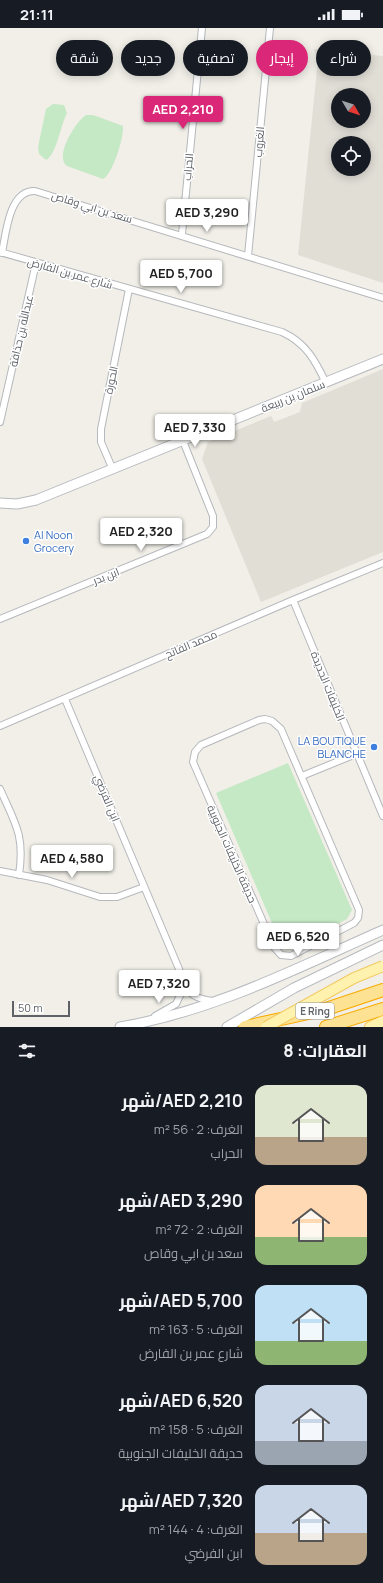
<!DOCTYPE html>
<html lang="ar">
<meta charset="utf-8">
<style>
:root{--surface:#171b24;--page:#242831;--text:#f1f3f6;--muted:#9ea1a6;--accent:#db2777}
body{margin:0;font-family:Manrope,Cairo,sans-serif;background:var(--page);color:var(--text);direction:rtl;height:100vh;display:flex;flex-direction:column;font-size:15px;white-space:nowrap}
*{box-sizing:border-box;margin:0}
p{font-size:13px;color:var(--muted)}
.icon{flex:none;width:22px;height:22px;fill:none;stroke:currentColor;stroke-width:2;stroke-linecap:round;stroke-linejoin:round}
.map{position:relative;height:999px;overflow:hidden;direction:ltr}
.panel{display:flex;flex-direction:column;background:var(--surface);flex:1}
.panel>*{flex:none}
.top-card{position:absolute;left:12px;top:12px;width:359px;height:36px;direction:rtl;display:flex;gap:8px}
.needle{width:26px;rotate:129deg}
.controls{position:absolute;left:331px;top:60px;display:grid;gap:8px}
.controls a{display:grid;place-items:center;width:40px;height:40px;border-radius:50%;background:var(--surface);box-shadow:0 2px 10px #0003;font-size:20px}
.scale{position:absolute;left:12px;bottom:10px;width:58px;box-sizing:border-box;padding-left:4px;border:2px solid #5f6368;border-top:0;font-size:11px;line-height:14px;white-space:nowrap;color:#5f6368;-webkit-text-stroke:3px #fff;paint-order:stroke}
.price{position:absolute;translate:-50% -34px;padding:0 9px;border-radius:4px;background:#fff;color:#222;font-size:13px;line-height:26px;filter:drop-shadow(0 1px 2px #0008)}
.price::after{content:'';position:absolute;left:50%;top:24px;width:12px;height:9px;margin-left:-6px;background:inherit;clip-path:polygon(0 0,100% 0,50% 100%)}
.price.on{background:var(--accent);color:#fff}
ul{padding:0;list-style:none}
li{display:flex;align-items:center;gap:12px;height:100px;padding:0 16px}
li span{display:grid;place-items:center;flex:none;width:112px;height:80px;border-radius:12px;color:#555}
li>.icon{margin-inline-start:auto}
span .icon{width:48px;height:48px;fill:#fffc;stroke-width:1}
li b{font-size:17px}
h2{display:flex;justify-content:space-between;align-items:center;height:48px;padding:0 16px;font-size:17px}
.tag{padding:0 14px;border-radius:18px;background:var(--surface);box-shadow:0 2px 10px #0003;font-size:14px;line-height:36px}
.tag.on{background:var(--accent);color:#fff}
.status{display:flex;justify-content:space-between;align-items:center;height:28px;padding:0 20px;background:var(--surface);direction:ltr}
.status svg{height:11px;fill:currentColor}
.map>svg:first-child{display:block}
.education{fill:#e1ded6;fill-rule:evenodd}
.green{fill:#c5e8c5}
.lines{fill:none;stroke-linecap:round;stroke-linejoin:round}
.street-casing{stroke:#b5b8bc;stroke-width:8}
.secondary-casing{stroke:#b6babf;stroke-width:11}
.primary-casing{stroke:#f2c960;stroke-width:12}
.highway-casing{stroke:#f9ab00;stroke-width:14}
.street{stroke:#fff;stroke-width:6}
.secondary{stroke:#fff;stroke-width:9}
.primary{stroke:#fff2af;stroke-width:10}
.highway{stroke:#fde293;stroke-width:12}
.primary-bridge-casing{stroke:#f2c960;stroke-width:12;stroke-linecap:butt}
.primary-bridge{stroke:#fff2af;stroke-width:10}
.shop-dot{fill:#3f7fe0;stroke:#fff;stroke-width:1.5}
.labels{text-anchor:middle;stroke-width:3;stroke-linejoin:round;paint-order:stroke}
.shield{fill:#fff;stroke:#8f9295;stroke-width:1}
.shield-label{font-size:10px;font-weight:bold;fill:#5f6368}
.street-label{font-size:11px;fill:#5f6368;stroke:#fff}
.shop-label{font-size:11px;fill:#366cbe;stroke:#fff;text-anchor:start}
</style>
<div class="status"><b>21:11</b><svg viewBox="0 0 49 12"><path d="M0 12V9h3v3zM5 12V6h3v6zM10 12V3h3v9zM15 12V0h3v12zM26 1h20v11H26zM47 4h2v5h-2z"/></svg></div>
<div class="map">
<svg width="383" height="999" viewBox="0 0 383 999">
<rect width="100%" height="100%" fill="#f1efe8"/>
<!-- education -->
<path class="education" d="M314 21 383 28V255L298 227 318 32ZM338 67H364V93H338ZM338 115H364V141H338Z
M383 341V524L261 574 202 431 208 414 271 388 274 394 300 384 302 375Z"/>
<!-- green -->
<path class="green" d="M53 76 64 77 67 85C61 96 56 128 46 132L39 126 38 119 46 81Z
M86 87H93L123 98C124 109 113 146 103 151L67 138C54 129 75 94 86 87Z
M288 735 352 882 347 891 303 914 275 902 216 765Z"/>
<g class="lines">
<!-- street casing -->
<g class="street-casing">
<path id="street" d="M182 206 202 0
M0 224 282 304C306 315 315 332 326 355
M2 225C6 205 9 162 35 163L383 270
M248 228 270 0
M0 394 36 235
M113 442 101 414V401L129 261
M293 572 383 788
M0 591 207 506 213 499V488L183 413
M65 671 179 941C186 961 188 970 212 973
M265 691 272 693 281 701 359 882 358 890 354 895 291 928 281 927 274 919 193 734 195 724 201 717 259 692Z
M0 698 293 572 383 535
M302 748 356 726
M0 761C15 795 25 807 19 847
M0 843 47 852 100 869H117L144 859
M155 988 176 976 184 959"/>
</g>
<!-- secondary casing -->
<g class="secondary-casing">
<path id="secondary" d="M0 475 17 476 36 472 383 331
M120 999C214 983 297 940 383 902
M227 999 294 960 383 917"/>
</g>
<!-- primary casing -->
<g class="primary-casing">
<path id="primary" d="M370 999 383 993"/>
</g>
<!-- highway casing -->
<g class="highway-casing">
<path id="highway" d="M245 999 326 981 383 962
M326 999 383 981"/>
</g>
<!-- street -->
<use href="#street" class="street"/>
<!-- secondary -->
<use href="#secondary" class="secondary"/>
<!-- primary -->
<use href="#primary" class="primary"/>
<!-- highway -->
<use href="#highway" class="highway"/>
<!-- primary-bridge casing -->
<g class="primary-bridge-casing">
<path id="primary-bridge" d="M266 999 354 950 383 938"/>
</g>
<!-- primary-bridge -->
<use href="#primary-bridge" class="primary-bridge"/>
</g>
<!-- markers -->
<g class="shop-dot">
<circle cx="26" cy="513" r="4"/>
<circle cx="374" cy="719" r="4"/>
</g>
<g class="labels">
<!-- shield labels -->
<rect class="shield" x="296" y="975" width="38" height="16" rx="3"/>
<g class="shield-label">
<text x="315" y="987">E Ring</text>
</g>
<!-- street labels -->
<g class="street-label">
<text transform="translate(259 114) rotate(-85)" y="4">الغروب</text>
<text transform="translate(188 139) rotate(-85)" y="4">الحراب</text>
<text transform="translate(92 179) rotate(17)" y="4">سعد بن ابي وقاص</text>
<text transform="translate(70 245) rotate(16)" y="4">شارع عمر بن الفارض</text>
<text transform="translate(21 303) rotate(-77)" y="4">عبدالله بن حذافة</text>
<text transform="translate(111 352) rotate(-78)" y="4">الحورة</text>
<text transform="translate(293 368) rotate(-22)" y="4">سلمان بن ربيعة</text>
<text transform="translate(106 548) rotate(-22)" y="4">ابن بدر</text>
<text transform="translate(191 616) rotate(-23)" y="4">محمد الفاتح</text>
<text transform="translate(328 658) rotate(68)" y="4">الخليفات الجديدة</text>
<text transform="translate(107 770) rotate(67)" y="4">ابن الفرضي</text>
<text transform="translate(232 826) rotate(66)" y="4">حديقة الخليفات الجنوبية</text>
</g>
<!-- shop labels -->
<g class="shop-label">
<text x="34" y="511">Al Noon<tspan x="34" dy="13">Grocery</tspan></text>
<text x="366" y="717" text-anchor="end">LA BOUTIQUE<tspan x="366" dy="13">BLANCHE</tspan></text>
</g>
</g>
</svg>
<div class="controls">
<a><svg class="needle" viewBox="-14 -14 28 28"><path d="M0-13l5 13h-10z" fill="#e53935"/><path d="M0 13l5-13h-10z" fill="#9ea1a6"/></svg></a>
<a><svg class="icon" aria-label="locate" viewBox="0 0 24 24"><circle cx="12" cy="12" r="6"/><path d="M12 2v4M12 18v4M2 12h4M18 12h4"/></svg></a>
</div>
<div class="scale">50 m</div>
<b class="price on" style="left:183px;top:102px">AED 2,210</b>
<b class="price" style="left:207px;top:205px">AED 3,290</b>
<b class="price" style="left:181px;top:266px">AED 5,700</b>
<b class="price" style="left:195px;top:420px">AED 7,330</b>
<b class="price" style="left:141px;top:524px">AED 2,320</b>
<b class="price" style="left:72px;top:851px">AED 4,580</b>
<b class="price" style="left:298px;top:929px">AED 6,520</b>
<b class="price" style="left:159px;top:976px">AED 7,320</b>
<div class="top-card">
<a class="tag">شراء</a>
<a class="tag on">إيجار</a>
<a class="tag">تصفية</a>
<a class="tag">جديد</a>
<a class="tag">شقة</a>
</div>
</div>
<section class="panel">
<h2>العقارات: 8<svg class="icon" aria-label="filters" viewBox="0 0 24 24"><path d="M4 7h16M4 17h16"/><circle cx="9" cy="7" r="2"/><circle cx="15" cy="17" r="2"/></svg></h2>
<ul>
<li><span style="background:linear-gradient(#dfe7d0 65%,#b9a48a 0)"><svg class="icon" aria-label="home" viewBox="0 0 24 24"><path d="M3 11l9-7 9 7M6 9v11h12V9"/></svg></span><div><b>AED 2,210/شهر</b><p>الغرف: 2 · 56 m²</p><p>الحراب</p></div></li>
<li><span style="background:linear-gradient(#ffd9b3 65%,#8fb573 0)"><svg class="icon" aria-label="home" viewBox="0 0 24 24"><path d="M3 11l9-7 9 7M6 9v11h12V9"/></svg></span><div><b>AED 3,290/شهر</b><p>الغرف: 2 · 72 m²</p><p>سعد بن ابي وقاص</p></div></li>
<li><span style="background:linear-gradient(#bfe0f5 70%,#8fb573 0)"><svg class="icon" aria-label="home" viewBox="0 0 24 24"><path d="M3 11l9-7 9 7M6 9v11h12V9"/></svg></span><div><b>AED 5,700/شهر</b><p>الغرف: 5 · 163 m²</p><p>شارع عمر بن الفارض</p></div></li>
<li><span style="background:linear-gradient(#c9d6e8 70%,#9aa5b1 0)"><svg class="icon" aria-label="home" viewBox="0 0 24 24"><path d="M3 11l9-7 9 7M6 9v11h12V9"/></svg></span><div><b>AED 6,520/شهر</b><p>الغرف: 5 · 158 m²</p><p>حديقة الخليفات الجنوبية</p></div></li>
<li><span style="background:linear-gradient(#c9d6e8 60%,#b9a48a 0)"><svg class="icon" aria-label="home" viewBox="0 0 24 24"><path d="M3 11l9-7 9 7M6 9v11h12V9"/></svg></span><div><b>AED 7,320/شهر</b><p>الغرف: 4 · 144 m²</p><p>ابن الفرضي</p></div></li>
</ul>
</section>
